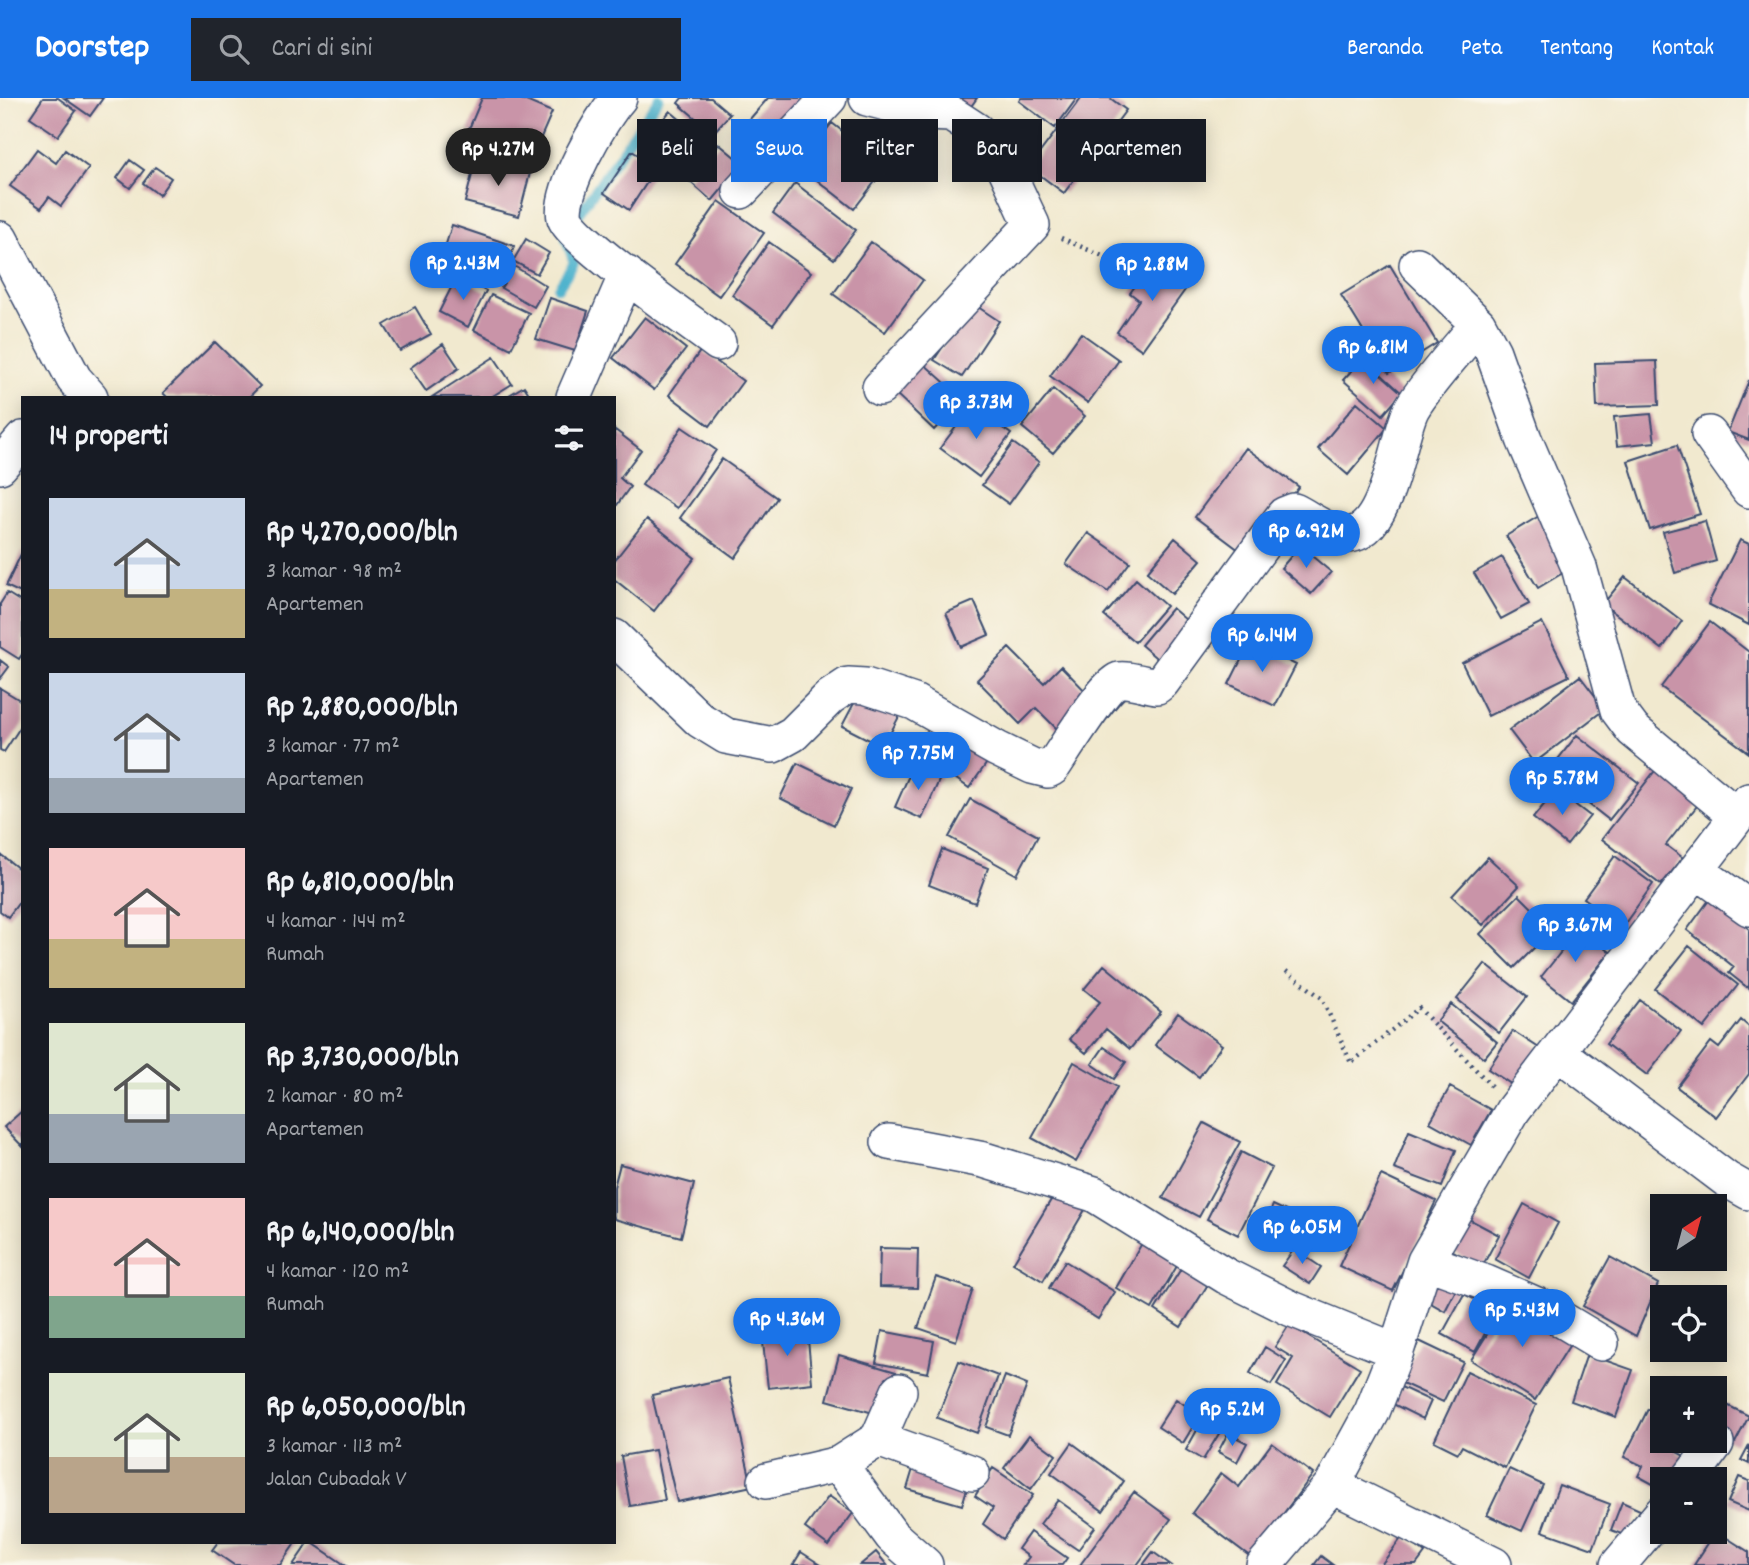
<!DOCTYPE html>
<html lang="id">
<meta charset="utf-8">
<style>
:root{--surface:#171b24;--page:#20242c;--text:#f1f3f6;--muted:#9ea1a6;--accent:#1a73e8}
body{margin:0;font-family:Dekko,sans-serif;background:var(--page);color:var(--text);height:100vh;display:flex;flex-direction:column;font-size:26px;white-space:nowrap}
*{box-sizing:border-box;margin:0}
p{font-size:23px;color:var(--muted)}
.icon{flex:none;width:38px;height:38px;fill:none;stroke:currentColor;stroke-width:2;stroke-linecap:round;stroke-linejoin:round}
.map{position:relative;flex:1;overflow:hidden}
.panel{position:absolute;left:21px;top:298px;width:595px;height:1148px;display:flex;flex-direction:column;background:var(--surface);border-radius:0px;box-shadow:0 4px 18px #0003}
.panel>*{flex:none}
.banner{position:absolute;left:637px;top:21px;width:665px;height:63px;display:flex;gap:14px}
.needle{width:46px;rotate:36deg}
.buttons{position:absolute;left:1650px;top:1096px;display:grid;gap:14px}
.buttons a{display:grid;place-items:center;width:77px;height:77px;border-radius:0px;background:var(--surface);box-shadow:0 4px 18px #0003;font-size:35px}
.price{position:absolute;translate:-50% -60px;padding:0 16px;border-radius:24px;background:var(--accent);color:#fff;font-size:23px;line-height:46px;filter:drop-shadow(0 2px 4px #0008)}
.price::after{content:'';position:absolute;left:50%;top:42px;width:21px;height:16px;margin-left:-10px;background:inherit;clip-path:polygon(0 0,100% 0,50% 100%)}
.price.current{background:#222;color:#fff}
ul{padding:0;list-style:none}
li{display:flex;align-items:center;gap:21px;height:175px;padding:0 28px}
li span{display:grid;place-items:center;flex:none;width:196px;height:140px;border-radius:0px;color:#555}
li>.icon{margin-inline-start:auto}
span .icon{width:84px;height:84px;fill:#fffc;stroke-width:1}
li b{font-size:30px}
h2{display:flex;justify-content:space-between;align-items:center;height:84px;padding:0 28px;font-size:30px}
.chip{padding:0 24px;border-radius:0px;background:var(--surface);box-shadow:0 4px 18px #0003;font-size:24px;line-height:63px}
.chip.current{background:var(--accent);color:#fff}
header{display:flex;align-items:center;gap:42px;box-sizing:border-box;height:98px;padding:0 35px;background:var(--accent);color:#fff}
header strong{font-size:33px}
nav{display:flex;gap:38px;margin-inline-start:auto;font-size:24px}
.search{width:490px;height:63px;background:var(--page);display:flex;align-items:center;gap:18px;box-sizing:border-box;padding:0 24px;border-radius:0px;color:var(--muted);font-size:26px}
.map>svg:first-child{display:block}
.lines{fill:none;stroke-linecap:round;stroke-linejoin:round}
.stream{stroke:#4eb2cd;stroke-width:10}
.building{fill:#c994a8}
.minor-casing{stroke:#3b4b6f;stroke-width:38}
.path{stroke:#3b4b6f;stroke-width:4.5;stroke-dasharray:2 5;stroke-linecap:butt}
.minor{stroke:#fff;stroke-width:35}
</style>
<header>
<strong>Doorstep</strong>
<div class="search"><svg class="icon" aria-label="search" viewBox="0 0 24 24"><circle cx="10" cy="10" r="6"/><path d="M15 15l6 6"/></svg>Cari di sini</div>
<nav><a>Beranda</a><a>Peta</a><a>Tentang</a><a>Kontak</a></nav>
</header>
<div class="map">
<svg width="1749" height="1467" viewBox="0 0 1749 1467">
<rect width="100%" height="100%" fill="#fbf7ec"/>
<filter id="ink" filterUnits="userSpaceOnUse"><feTurbulence type="fractalNoise" baseFrequency=".0143" numOctaves="2"/><feDisplacementMap in="SourceGraphic" scale="14" xChannelSelector="R" yChannelSelector="G"/><feConvolveMatrix kernelMatrix="1 2 1 2 8 2 1 2 1" color-interpolation-filters="sRGB"/></filter>
<filter id="wash" filterUnits="userSpaceOnUse"><feTurbulence type="fractalNoise" baseFrequency=".00686" numOctaves="4" result="noise"/><feDisplacementMap in="SourceGraphic" scale="28" xChannelSelector="R" yChannelSelector="G"/><feGaussianBlur stdDeviation="1.57" result="paint"/><feColorMatrix in="noise" values="0 0 0 0 0 0 0 0 0 0 0 0 0 0 0 0 0 1.4 0 .05"/><feComposite in="paint" operator="in"/></filter>
<g filter="url(#wash)">
<rect width="100%" height="100%" fill="#f1e9cf"/>
<g class="lines">
<!-- stream -->
<path class="stream" d="M575 121 659 0
M558 190 574 165 566 141"/>
</g>
<g id="blocks">
<!-- building -->
<path class="building" d="M43 0H58L76 13 58 38 30 19Z
M64 0H103L90 18Z
M482 0H519L552 14 532 60 468 33Z
M682 0H711L730 16 713 35 678 5Z
M768 0H812L774 44 749 22Z
M939 0H977L964 18Z
M1021 0H1077L1055 30 1019 3Z
M1081 0H1110L1126 12 1064 95 1029 69Z
M670 13 701 39 672 74 641 48Z
M832 25 887 68 854 111 799 68Z
M719 46 743 66 712 103 688 82Z
M37 51 56 65 65 52 89 70 61 108 49 99 41 110 10 88Z
M632 53 657 69 629 112 604 95Z
M476 61 530 75 519 118 465 104Z
M130 62 144 72 130 90 117 80Z
M155 69 171 80 159 97 143 85Z
M795 85 856 132 834 161 773 115Z
M719 103 764 135 719 198 675 166Z
M452 127 514 148 503 183 441 162Z
M526 141 549 155 537 176 513 163Z
M769 144 811 174 773 227 732 197Z
M871 144 923 182 885 234 833 196Z
M1156 160 1190 185 1142 252 1117 234 1139 202 1130 195Z
M1390 167 1437 245 1389 275 1341 197Z
M514 168 546 188 534 209 501 190Z
M457 178 486 193 468 229 439 214Z
M491 197 529 215 511 251 474 232Z
M550 200 588 213 575 253 536 241Z
M972 205 999 223 962 279 934 262Z
M415 209 431 236 400 253 384 227Z
M645 219 686 251 654 292 613 260Z
M1081 235 1119 262 1088 305 1050 278Z
M215 244 260 288 249 299H167L163 295Z
M443 246 459 270 426 293 410 270Z
M701 252 743 283 710 328 669 297Z
M494 259 512 286 491 299H432Z
M1363 260 1402 295 1383 317 1343 282Z
M1657 263 1659 307 1597 309 1595 265Z
M922 264 963 301 934 332 894 294Z
M1749 282V342L1728 334Z
M524 288 531 299H506Z
M1053 291 1085 318 1053 355 1022 329Z
M1357 304 1387 330 1348 377 1318 351Z
M972 308 1011 336 979 379 940 350Z
M1651 316 1655 344 1617 348 1614 319Z
M682 329 716 352 677 410 642 387Z
M614 331 641 352 620 380 630 389 614 411Z
M1013 345 1039 364 1009 406 982 387Z
M1677 347 1700 416 1650 432 1628 363Z
M1246 350 1299 389 1247 458 1195 419Z
M722 361 777 400 735 460 680 420Z
M1539 418 1571 470 1538 490 1506 438Z
M647 421 695 460 654 513 614 481V463Z
M1705 423 1716 463 1675 475 1663 434Z
M1088 435 1130 464 1108 494 1066 466Z
M1175 440 1201 462 1172 496 1147 474Z
M1740 442 1749 446V527L1708 506Z
M1300 448 1331 474 1311 496 1281 470Z
M23 452V496L6 488Z
M1502 459 1529 506 1501 521 1474 475Z
M1625 479 1682 523 1662 551 1603 506Z
M1136 481 1166 508 1135 544 1104 518Z
M7 495 23 505V555L19 561 0 549V506Z
M974 503 989 537 961 549 946 515Z
M1172 510 1193 528 1161 564 1141 547Z
M1542 524 1569 578 1488 618 1462 565Z
M1710 524 1749 554V655L1661 589Z
M1250 544 1296 567 1275 608 1229 586Z
M1009 550 1044 585 1061 568 1093 601 1060 634 1036 610 1020 626 977 582Z
M0 562 9 569 0 581Z
M1580 578 1605 611 1534 665 1509 632Z
M0 590 23 604V625L4 654 0 652Z
M861 592 902 613 883 649 842 628Z
M952 635 989 662 969 690 931 663Z
M1577 637 1639 685 1609 722 1548 674Z
M797 665 851 691 834 727 780 700Z
M1661 665 1704 699 1666 747 1683 760 1661 787 1602 741Z
M914 666 941 678 922 721 895 709Z
M1556 692 1590 718 1567 747 1533 720Z
M970 701 1038 738 1017 777 949 739Z
M942 751 988 770 975 805 929 787Z
M0 756 23 774V799L8 819 0 813Z
M1615 758 1653 786 1623 828 1584 800Z
M1488 759 1519 788 1483 827 1452 798Z
M1519 797 1553 831 1514 870 1480 836Z
M1710 801 1749 831V891L1729 875 1734 869 1687 832Z
M1580 830 1610 854 1571 903 1541 879Z
M1689 848 1738 887 1704 930 1655 891Z
M1485 866 1527 899 1499 935 1457 901Z
M1104 867 1161 914 1130 951 1106 931 1086 955 1069 941 1100 904 1084 891Z
M1640 902 1681 933 1647 977 1606 946Z
M1451 906 1497 944 1484 960 1437 923Z
M1178 915 1222 947 1199 979 1155 947Z
M1741 922 1749 929V976L1716 1019 1677 989 1711 944 1719 950Z
M1513 933 1539 950 1514 988 1488 971Z
M1104 949 1126 964 1114 981 1092 966Z
M1074 964 1117 989 1076 1064 1032 1040Z
M1450 989 1491 1012 1471 1047 1430 1024Z
M23 1012V1049L4 1029Z
M1204 1025 1240 1044 1199 1119 1163 1100Z
M1409 1033 1456 1052 1442 1089 1394 1071Z
M1241 1054 1272 1070 1238 1137 1207 1121Z
M620 1066 694 1086 681 1139 614 1121V1089Z
M1381 1077 1436 1103 1393 1193 1339 1168Z
M1057 1092 1086 1110 1043 1183 1013 1165Z
M1524 1106 1558 1125 1529 1180 1495 1161Z
M1273 1107 1301 1120 1288 1149 1260 1136Z
M1465 1119 1499 1137 1482 1169 1448 1150Z
M1145 1140 1181 1161 1152 1211 1116 1190Z
M880 1150 918 1151 917 1190 879 1189Z
M1294 1151 1321 1169 1310 1186 1282 1168Z
M1610 1159 1658 1186 1636 1238 1583 1208Z
M1065 1163 1115 1194 1098 1221 1049 1190Z
M1186 1163 1212 1180 1181 1229 1155 1212Z
M1435 1175 1458 1188 1445 1213 1422 1200Z
M936 1179 973 1191 956 1243 918 1230Z
M1464 1196 1497 1213 1475 1254 1442 1236Z
M1510 1200 1574 1240 1535 1302 1471 1262Z
M1289 1227 1360 1270 1330 1319 1277 1287 1293 1260 1275 1249Z
M807 1231 812 1285 768 1290 762 1235Z
M882 1233 934 1243 928 1275 876 1265Z
M1419 1243 1463 1264 1443 1304 1400 1284Z
M1265 1249 1286 1262 1271 1287 1250 1275Z
M1587 1256 1633 1272 1616 1319 1571 1303Z
M839 1257 896 1274 884 1318 827 1302Z
M959 1263 998 1278 977 1335 937 1320Z
M1467 1273 1536 1307 1505 1370 1462 1348 1458 1355 1434 1343Z
M1005 1278 1027 1287 1008 1337 986 1329Z
M1673 1279 1694 1290H1667Z
M728 1280 752 1388 677 1404 652 1297Z
M1401 1289 1431 1303 1423 1321 1393 1306Z
M1176 1301 1200 1317 1183 1345 1158 1329Z
M1715 1301 1749 1318 1735 1345 1715 1334Z
M1648 1311 1662 1318V1342H1683L1677 1354 1692 1362 1682 1381H1662V1391L1638 1378 1643 1368 1624 1359Z
M1205 1318 1223 1329 1203 1362 1186 1352Z
M1228 1335 1247 1345 1237 1364 1218 1354Z
M1029 1337 1056 1357 1031 1391 1004 1370Z
M1072 1345 1124 1383 1103 1413 1051 1375Z
M1272 1345 1313 1376 1251 1459 1192 1415 1221 1375 1239 1389Z
M1749 1347V1366L1741 1362Z
M655 1352 665 1402 630 1408 621 1358Z
M916 1361 971 1378 962 1407 907 1391Z
M993 1370 1033 1397 1003 1441 983 1426 993 1410 975 1398Z
M1509 1371 1543 1387 1522 1433 1487 1417Z
M1739 1379 1749 1383V1413L1728 1404Z
M1559 1387 1610 1406 1593 1451 1542 1433Z
M1134 1394 1171 1421 1137 1467H1080Z
M829 1398 853 1415 829 1448 805 1430Z
M1058 1402 1095 1429 1078 1452 1040 1426Z
M1622 1404 1640 1412 1629 1439 1611 1432Z
M1716 1433 1749 1454V1467H1694Z
M1030 1434 1067 1460 1062 1467H1023L1029 1459 1018 1451Z
M1403 1438 1425 1455 1416 1467H1381Z
M218 1444H296L280 1467H234L212 1452Z
M309 1444H311L345 1467H293Z
M801 1454 821 1467H793Z
M876 1454 887 1467H860Z
M1153 1454 1171 1467H1143Z
M1321 1458 1333 1467H1314Z"/>
</g>
</g>
<g filter="url(#ink)">
<use href="#blocks" fill-opacity="0" stroke="#3b4b6f" stroke-width="2"/>
<g class="lines">
<!-- minor casing -->
<g class="minor-casing">
<path id="minor" d="M619 0C601 20 558 94 565 120 570 140 694 227 718 245
M867 0 924 15 951 16 977 33 1005 69 1032 127 880 290
M741 93 829 0
M0 141 74 281 90 299
M1417 167 1478 226 1493 254 1524 341 1579 469 1618 612 1633 632 1737 718
M574 299 627 176
M1709 336 1749 392
M0 368 23 341
M614 539 700 622 726 638 773 647 793 636 830 599 848 587 865 588 914 604 997 651 1032 668 1048 672 1052 670C1063 654 1104 587 1119 582 1126 580 1148 587 1157 588L1162 584 1284 417 1294 413C1308 420 1323 431 1337 435 1388 452 1396 339 1412 310 1428 283 1458 252 1478 226
M1696 772 1749 810
M1558 954 1726 1081 1749 1094
M889 1044 984 1062 1094 1096 1226 1178 1292 1211 1396 1253
M1425 1163 1486 1185 1541 1209 1601 1245
M899 1293 878 1341 839 1366 892 1438 925 1467
M878 1341 972 1375
M1689 1381 1716 1345
M766 1383 839 1366
M1332 1387 1494 1467
M1264 1467 1332 1387 1372 1314 1396 1253 1425 1163 1513 1012 1749 703
M1618 1467 1662 1415"/>
</g>
<!-- path -->
<path class="path" d="M1061 140 1121 166
M1286 873 1322 900 1351 965 1419 910 1491 988"/>
<!-- minor -->
<use href="#minor" class="minor"/>
</g>
</g>
</svg>
<div class="buttons">
<a><svg class="needle" viewBox="-14 -14 28 28"><path d="M0-13l5 13h-10z" fill="#e53935"/><path d="M0 13l5-13h-10z" fill="#9ea1a6"/></svg></a>
<a><svg class="icon" aria-label="locate" viewBox="0 0 24 24"><circle cx="12" cy="12" r="6"/><path d="M12 2v4M12 18v4M2 12h4M18 12h4"/></svg></a>
<a>+</a>
<a>−</a>
</div>
<b class="price current" style="left:498px;top:90px">Rp 4.27M</b>
<b class="price" style="left:463px;top:204px">Rp 2.43M</b>
<b class="price" style="left:1152px;top:205px">Rp 2.88M</b>
<b class="price" style="left:1373px;top:288px">Rp 6.81M</b>
<b class="price" style="left:976px;top:343px">Rp 3.73M</b>
<b class="price" style="left:1306px;top:472px">Rp 6.92M</b>
<b class="price" style="left:1262px;top:576px">Rp 6.14M</b>
<b class="price" style="left:918px;top:694px">Rp 7.75M</b>
<b class="price" style="left:1562px;top:719px">Rp 5.78M</b>
<b class="price" style="left:1575px;top:866px">Rp 3.67M</b>
<b class="price" style="left:1302px;top:1168px">Rp 6.05M</b>
<b class="price" style="left:1522px;top:1251px">Rp 5.43M</b>
<b class="price" style="left:787px;top:1260px">Rp 4.36M</b>
<b class="price" style="left:1232px;top:1350px">Rp 5.2M</b>
<div class="banner">
<a class="chip">Beli</a>
<a class="chip current">Sewa</a>
<a class="chip">Filter</a>
<a class="chip">Baru</a>
<a class="chip">Apartemen</a>
</div>
<section class="panel">
<h2>14 properti<svg class="icon" aria-label="filters" viewBox="0 0 24 24"><path d="M4 7h16M4 17h16"/><circle cx="9" cy="7" r="2"/><circle cx="15" cy="17" r="2"/></svg></h2>
<ul>
<li><span style="background:linear-gradient(#c9d6e8 65%,#c2b280 0)"><svg class="icon" aria-label="home" viewBox="0 0 24 24"><path d="M3 11l9-7 9 7M6 9v11h12V9"/></svg></span><div><b>Rp 4,270,000/bln</b><p>3 kamar · 98 m²</p><p>Apartemen</p></div></li>
<li><span style="background:linear-gradient(#c9d6e8 75%,#9aa5b1 0)"><svg class="icon" aria-label="home" viewBox="0 0 24 24"><path d="M3 11l9-7 9 7M6 9v11h12V9"/></svg></span><div><b>Rp 2,880,000/bln</b><p>3 kamar · 77 m²</p><p>Apartemen</p></div></li>
<li><span style="background:linear-gradient(#f6c9c9 65%,#c2b280 0)"><svg class="icon" aria-label="home" viewBox="0 0 24 24"><path d="M3 11l9-7 9 7M6 9v11h12V9"/></svg></span><div><b>Rp 6,810,000/bln</b><p>4 kamar · 144 m²</p><p>Rumah</p></div></li>
<li><span style="background:linear-gradient(#dfe7d0 65%,#9aa5b1 0)"><svg class="icon" aria-label="home" viewBox="0 0 24 24"><path d="M3 11l9-7 9 7M6 9v11h12V9"/></svg></span><div><b>Rp 3,730,000/bln</b><p>2 kamar · 80 m²</p><p>Apartemen</p></div></li>
<li><span style="background:linear-gradient(#f6c9c9 70%,#7fa58c 0)"><svg class="icon" aria-label="home" viewBox="0 0 24 24"><path d="M3 11l9-7 9 7M6 9v11h12V9"/></svg></span><div><b>Rp 6,140,000/bln</b><p>4 kamar · 120 m²</p><p>Rumah</p></div></li>
<li><span style="background:linear-gradient(#dfe7d0 60%,#b9a48a 0)"><svg class="icon" aria-label="home" viewBox="0 0 24 24"><path d="M3 11l9-7 9 7M6 9v11h12V9"/></svg></span><div><b>Rp 6,050,000/bln</b><p>3 kamar · 113 m²</p><p>Jalan Cubadak V</p></div></li>
</ul>
</section>
</div>
